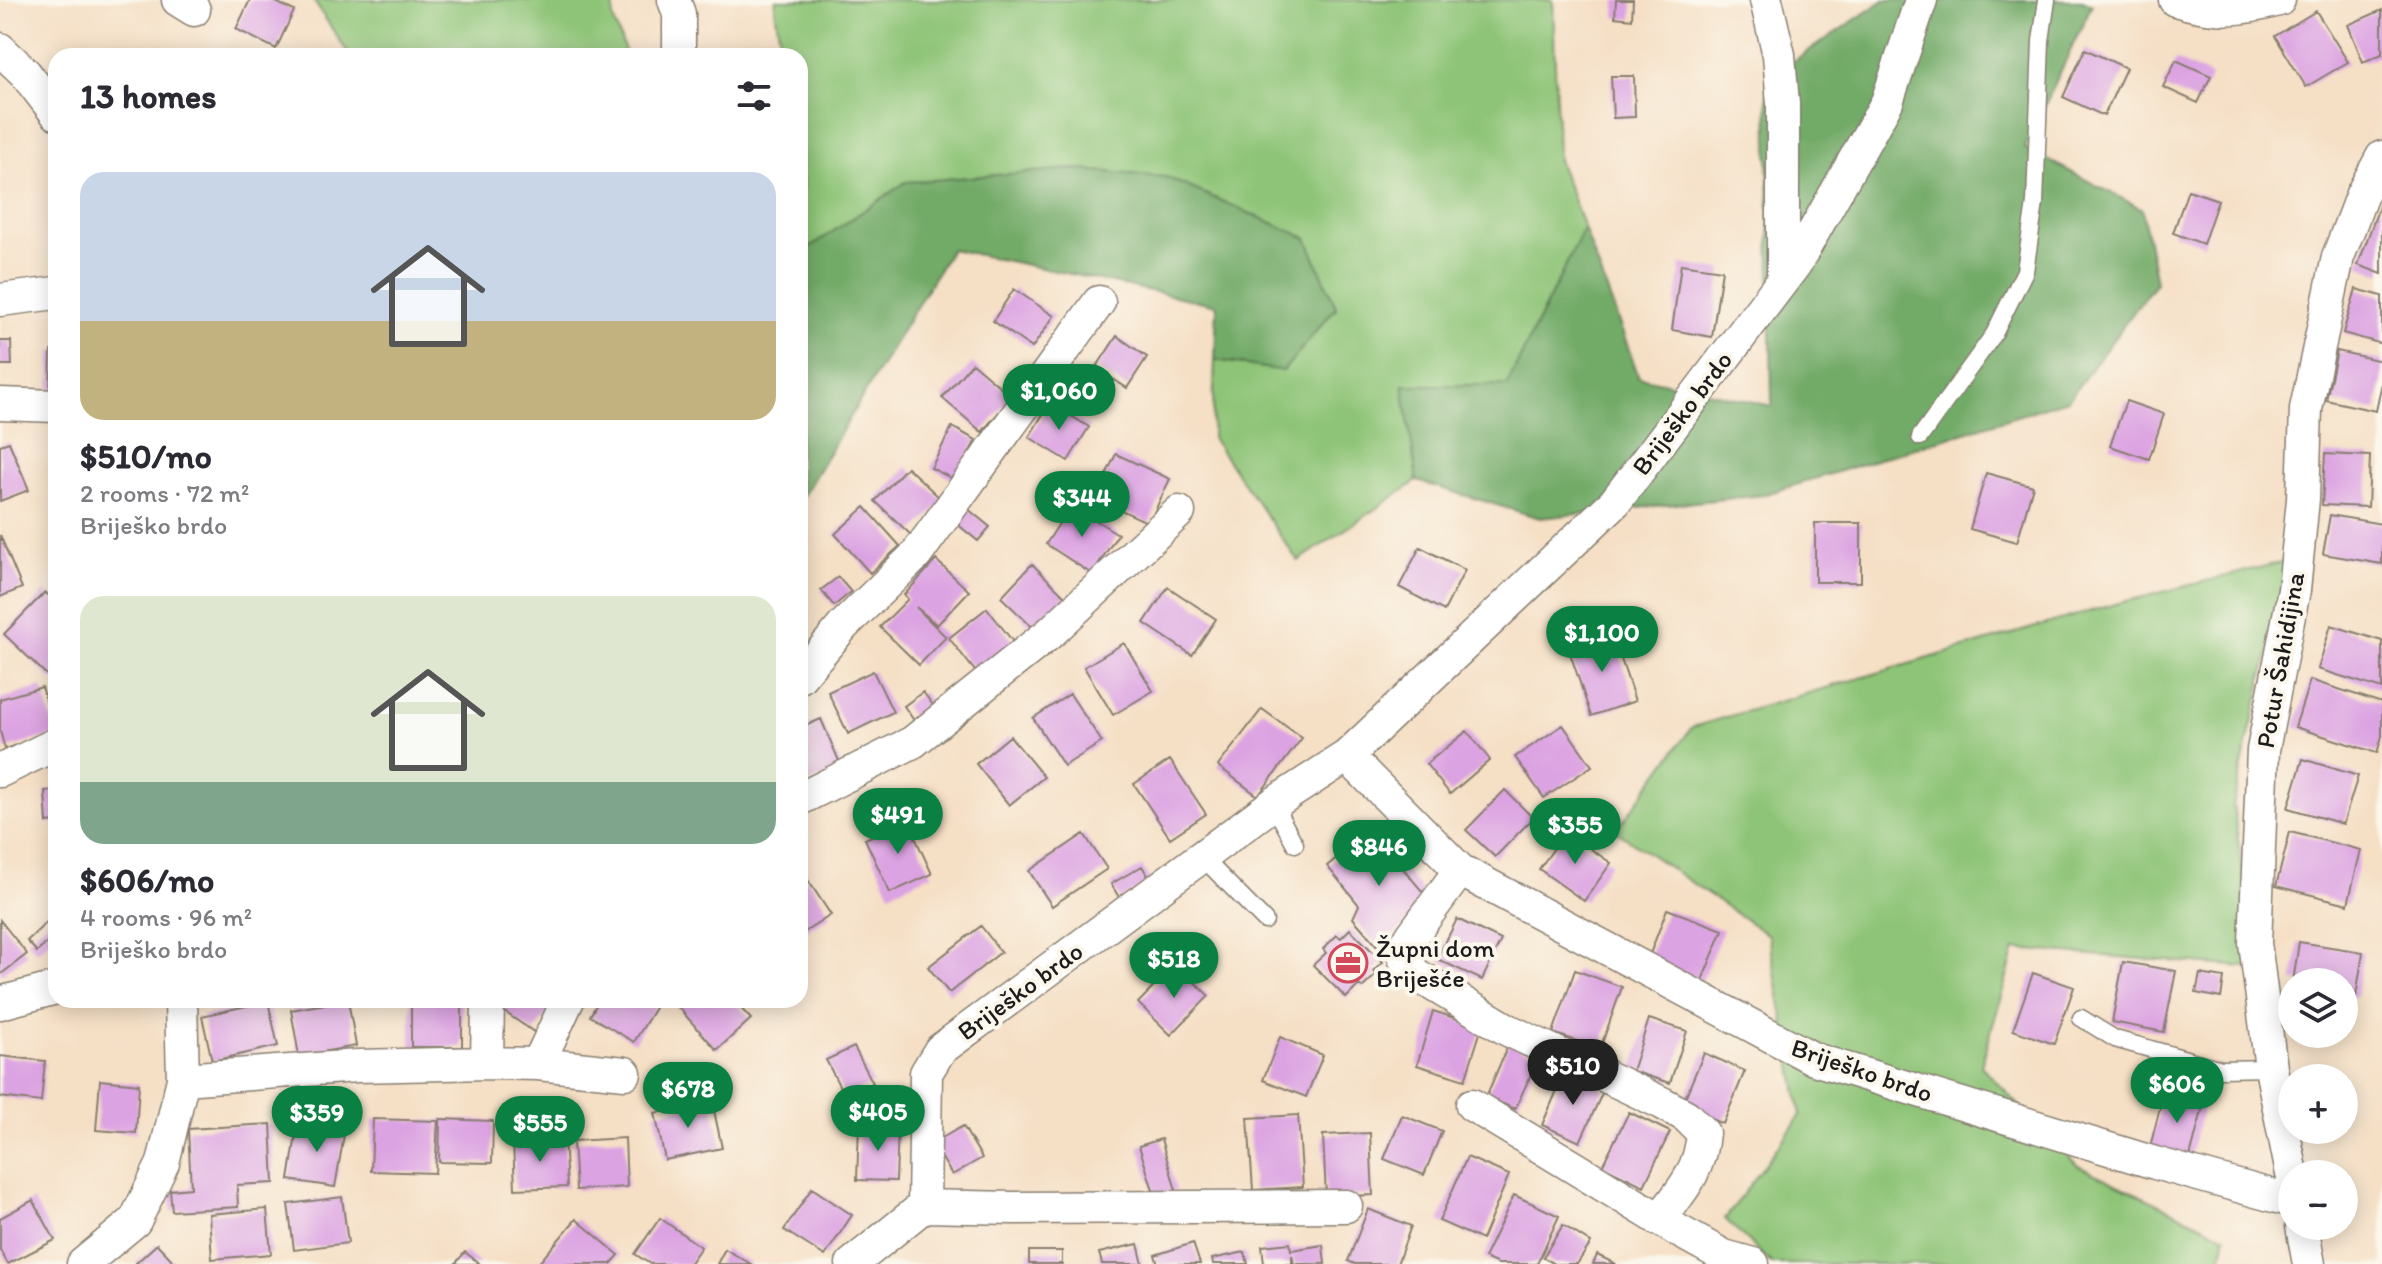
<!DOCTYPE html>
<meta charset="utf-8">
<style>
:root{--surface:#fff;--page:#f7f7f7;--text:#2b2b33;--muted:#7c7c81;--accent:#0b8043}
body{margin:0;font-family:Itim,sans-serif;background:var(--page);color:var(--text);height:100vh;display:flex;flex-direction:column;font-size:30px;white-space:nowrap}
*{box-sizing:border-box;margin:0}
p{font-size:26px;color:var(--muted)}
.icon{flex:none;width:44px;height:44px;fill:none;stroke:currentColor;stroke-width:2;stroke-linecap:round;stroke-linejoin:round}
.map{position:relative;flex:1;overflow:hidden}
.drawer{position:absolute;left:48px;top:48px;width:760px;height:960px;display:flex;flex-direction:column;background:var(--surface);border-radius:24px;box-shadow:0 4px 20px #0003}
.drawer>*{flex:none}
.controls{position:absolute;left:2278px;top:968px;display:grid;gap:16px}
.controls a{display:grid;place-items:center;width:80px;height:80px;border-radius:50%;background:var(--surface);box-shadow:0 4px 20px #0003;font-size:40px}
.price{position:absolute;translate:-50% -68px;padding:0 18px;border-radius:28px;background:var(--accent);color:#fff;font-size:26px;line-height:52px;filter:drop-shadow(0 2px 4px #0008)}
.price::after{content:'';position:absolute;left:50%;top:48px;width:24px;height:18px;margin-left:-12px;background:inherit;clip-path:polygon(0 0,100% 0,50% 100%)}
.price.active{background:#222;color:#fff}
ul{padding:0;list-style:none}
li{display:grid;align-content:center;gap:16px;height:424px;padding:0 32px}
li span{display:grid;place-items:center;height:248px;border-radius:24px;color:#555}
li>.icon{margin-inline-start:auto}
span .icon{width:144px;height:144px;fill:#fffc;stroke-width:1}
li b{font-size:34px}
h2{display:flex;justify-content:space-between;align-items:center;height:96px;padding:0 32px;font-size:34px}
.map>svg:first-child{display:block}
.green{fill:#8ec477;stroke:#55704a;stroke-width:2}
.forest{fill:#72aa68;stroke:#476342;stroke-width:2}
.building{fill:#dca3e2}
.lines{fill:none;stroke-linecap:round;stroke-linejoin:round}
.lane-casing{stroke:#887e70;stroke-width:19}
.street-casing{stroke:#887e70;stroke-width:35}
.lane{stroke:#fff;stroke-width:16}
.street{stroke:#fff;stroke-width:32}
.labels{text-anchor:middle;stroke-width:8;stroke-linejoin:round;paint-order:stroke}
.street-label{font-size:26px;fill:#1c1c1c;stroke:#fbf7ec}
.poi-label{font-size:26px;fill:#1c1c1c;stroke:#fbf7ec;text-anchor:start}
</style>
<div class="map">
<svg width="2382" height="1264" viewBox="0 0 2382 1264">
<rect width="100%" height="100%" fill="#fbf7ec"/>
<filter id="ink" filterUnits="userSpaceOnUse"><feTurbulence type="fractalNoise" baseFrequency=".0125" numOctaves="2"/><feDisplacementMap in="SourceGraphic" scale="16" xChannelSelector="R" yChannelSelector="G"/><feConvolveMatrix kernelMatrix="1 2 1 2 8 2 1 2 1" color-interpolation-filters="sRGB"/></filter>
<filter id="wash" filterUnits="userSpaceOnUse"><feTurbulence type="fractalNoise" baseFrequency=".006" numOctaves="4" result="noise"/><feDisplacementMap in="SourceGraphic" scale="32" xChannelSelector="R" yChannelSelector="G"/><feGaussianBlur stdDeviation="1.8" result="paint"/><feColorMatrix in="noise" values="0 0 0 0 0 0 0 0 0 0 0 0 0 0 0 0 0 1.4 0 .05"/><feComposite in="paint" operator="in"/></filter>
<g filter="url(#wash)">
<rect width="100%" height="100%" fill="#f5dfc5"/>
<!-- green -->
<path class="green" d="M313 0H614L613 18 627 56H350Z
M776 0H1553L1558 160 1584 228 1507 385H1404L1417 481 1298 561 1212 438 1215 360 1283 371 1336 308 906 182 800 254V188L803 187 800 168V56H782L775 8Z
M2290 560 2233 805 2257 968 2015 949 1981 1066 2078 1166 2226 1236 2220 1264H1772L1725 1219 1801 1115 1768 935 1616 831 1692 727 2115 604Z"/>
<!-- forest -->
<path class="forest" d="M1884 0H2082L2092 4 2025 148 2142 209 2156 282 2068 400 1763 495 1540 518 1417 481 1403 385H1507L1584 228 1639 377 1772 406 1767 79Z
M1072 169 1166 177 1307 238 1336 307 1283 371 1215 360 1217 305 951 249 800 501V254L906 182Z"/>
<g id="blocks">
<!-- building -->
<path class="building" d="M250 0H272L294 11 276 49 236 29Z
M1616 0H1633L1632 19 1615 17Z
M2382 10V54L2363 62 2348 25Z
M2316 11 2348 62 2306 87 2275 36Z
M2085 49 2126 68 2104 116 2063 97Z
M2176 60 2211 76 2198 103 2163 87Z
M1611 76H1634L1635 117 1613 118Z
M2188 190 2218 200 2203 244 2173 233Z
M2379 207 2382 208V274L2358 265Z
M1681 264 1722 270 1712 337 1672 330Z
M1014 289 1054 316 1032 348 993 321Z
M2356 289 2382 296V344L2343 333Z
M1117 336 1147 357 1127 388 1096 368Z
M0 341H11L12 365H0Z
M51 351H56V398H50Z
M2337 351 2382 361V383L2376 411 2326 400Z
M972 363 1012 397 982 432 942 398Z
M2126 401 2164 414 2149 459 2110 446Z
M1050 403 1089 427 1068 461 1029 437Z
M952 427 976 440 955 480 931 468Z
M9 442 29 490 0 501V445Z
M1116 454 1170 479 1149 523 1095 498Z
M2325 454 2370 456 2368 507 2322 505Z
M907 467 943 501 911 535 875 501Z
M1986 473 2033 486 2017 542 1970 529Z
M1071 505 1118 534 1092 574 1046 544Z
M865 507 900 546 870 573 835 534Z
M968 509 990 527 978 541 956 523Z
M2330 515 2382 524V564L2323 554Z
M1815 523H1861V582H1815Z
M0 535 22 588 0 597Z
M1420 547 1465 570 1444 611 1399 587Z
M936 560 969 591 937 625 916 607 946 637 919 665 880 627 908 599 904 595Z
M1032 564 1065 596 1034 629 1001 597Z
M838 577 851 592 834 606 821 590Z
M1168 587 1216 619 1192 655 1144 623Z
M45 592 56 602V676L52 680 4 634Z
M987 608 1017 647 979 676 949 638Z
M2331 625 2382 641V689L2318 669Z
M1612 632 1635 701 1591 716 1568 647Z
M1124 643 1153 691 1113 715 1084 667Z
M873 671 893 712 848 734 828 692Z
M2310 680 2382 703V736L2377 753 2295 727Z
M42 687 56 734 5 749 0 731V699Z
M923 692 942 717 922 732 904 706Z
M1070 694 1102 742 1064 766 1033 718Z
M1262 709 1302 738 1258 796 1218 766Z
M821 719 842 768 800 787V728Z
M1563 725 1592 766 1544 798 1515 757Z
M1467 731 1490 760 1450 794 1426 764Z
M1010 736 1044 777 1009 805 976 764Z
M2303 759 2358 776 2343 824 2288 808Z
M1170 760 1206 814 1170 838 1134 784Z
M56 790V822L47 823 45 791Z
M1505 790 1533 818 1495 857 1466 830Z
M907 820 932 874 890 893 865 839Z
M1371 830 1432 903 1378 947 1353 918 1359 905 1327 866Z
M1566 832 1611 863 1584 901 1539 869Z
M2290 832 2361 850 2348 904 2276 886Z
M1084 834 1107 869 1052 906 1029 871Z
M1142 866 1151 881 1120 899 1111 884Z
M800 868 831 915 800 935Z
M1667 909 1723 930 1701 983 1647 962Z
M56 913V934L37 952 27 941Z
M1457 919 1501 940 1482 980 1437 959Z
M0 920 27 954 0 975Z
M981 926 1001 952 949 993 928 967Z
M1350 929 1383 962 1373 971 1377 974 1362 988 1359 985 1346 998 1313 965 1326 953 1323 949 1337 935 1341 938Z
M2299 942 2363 952 2356 997 2344 995V982H2293Z
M2123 962 2176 971 2164 1032 2112 1022Z
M1176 964 1209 996 1171 1035 1138 1003Z
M1575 970 1622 987 1600 1049 1553 1033Z
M2033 973 2074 987 2054 1044 2013 1030Z
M2200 974 2224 978 2221 998 2196 993Z
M348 1000 356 1046 299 1056 291 1010Z
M411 1000H462V1047H411Z
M495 1000H556L534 1032 493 1004Z
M599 1000H653L658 1003 634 1042 590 1016Z
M679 1000H733L751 1019 717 1050 675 1004Z
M268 1001 278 1046 212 1061 202 1016Z
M1433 1011 1482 1027 1465 1080 1417 1065Z
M1649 1019 1687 1031 1670 1083 1632 1071Z
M1280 1037 1323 1055 1306 1097 1263 1080Z
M1509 1043 1539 1057 1515 1109 1486 1097Z
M854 1047 873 1083 845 1097 826 1060Z
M1704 1053 1745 1071 1723 1124 1681 1107Z
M0 1056 45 1061 41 1102 0 1097Z
M1565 1072 1604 1089 1580 1142 1542 1125Z
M100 1080 139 1084 136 1133 96 1130Z
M2164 1092 2204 1103 2190 1157 2150 1147Z
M712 1101 722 1148 665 1160 655 1113Z
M1629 1112 1670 1132 1644 1186 1602 1166Z
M1298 1115 1303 1187 1253 1190 1248 1118Z
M1402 1115 1442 1131 1424 1175 1384 1159Z
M373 1119 438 1121 435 1173 371 1171Z
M440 1119 493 1121 492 1163 439 1162Z
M298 1122 345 1129 335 1187 289 1180Z
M271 1124 274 1183 237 1185 238 1207 172 1211 170 1190 191 1188 188 1129Z
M859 1125 898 1126 896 1181 857 1180Z
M963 1126 982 1158 952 1175 933 1143Z
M1370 1133 1373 1195 1326 1197 1323 1135Z
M564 1138 567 1187 515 1189 513 1141Z
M625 1138 627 1187 576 1190 573 1141Z
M1161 1139 1176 1190 1155 1196 1139 1146Z
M1467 1157 1509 1175 1482 1240 1439 1221Z
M812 1188 852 1215 825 1256 784 1230Z
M1514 1195 1559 1216 1537 1264H1498L1484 1258Z
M342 1197 348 1243 294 1250 288 1204Z
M33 1200 55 1240 8 1264 0 1250V1218Z
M267 1209 271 1254 212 1259 209 1214Z
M1368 1209 1411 1226 1397 1264H1355L1348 1261Z
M660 1218 701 1247 689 1264H650L635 1254Z
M576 1219 619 1255 611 1264H538Z
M1563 1225 1591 1243 1577 1264H1554L1543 1257Z
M1193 1243 1200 1264H1158L1155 1255Z
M1290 1243 1291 1250 1323 1245 1325 1264H1294L1292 1255V1264H1264L1262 1246Z
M157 1244 176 1264H135Z
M1138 1244 1143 1264H1102L1099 1253Z
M725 1249 751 1264H717Z
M1029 1251H1062V1264H1029Z
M465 1252 480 1264H455Z
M1245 1252 1248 1264H1213L1212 1259Z
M1597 1255 1616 1264H1593Z"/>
</g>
</g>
<g filter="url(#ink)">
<use href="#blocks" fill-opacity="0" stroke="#887e70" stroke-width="2"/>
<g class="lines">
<!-- lane casing -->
<g class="lane-casing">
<path id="lane" d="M1920 437 1994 334 2025 271 2035 203 2041 41 2047 0
M1273 804 1295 844
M1202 857 1265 921
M2081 1018 2115 1039 2221 1069 2271 1068"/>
</g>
<!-- street casing -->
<g class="street-casing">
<path id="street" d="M178 0 194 10
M674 0 679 14V56
M1766 0 1779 55 1783 104V280
M2175 0C2215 12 2239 11 2279 0
M0 49 25 73 56 113
M0 300 56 293
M0 404 56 406
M800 677 844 625 916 555 1099 302
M1347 756 1460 870 1814 1059 2155 1163 2292 1201
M0 771 56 744
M800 799 913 742 1051 632 1179 512
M1460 870 1408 941 1404 958 1415 974 1508 1030 1662 1103 1686 1116 1703 1133C1700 1172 1682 1190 1659 1220
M0 1003 56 988
M487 1063 538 1064 625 1073
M538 1064 568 1000
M183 1079 357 1066 487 1063 488 1000
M1472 1105 1677 1230 1724 1256 1753 1264
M2292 1174 2271 1068 2255 943 2263 750 2294 590 2303 499 2306 409 2338 257 2362 194 2382 157
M924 1206 1013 1208 1346 1206
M2302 1226 2309 1264
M83 1264 135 1221 163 1163 183 1079 181 1000
M852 1264 924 1206 926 1073 940 1050 1273 804 1347 756 1615 502 1796 263 1887 102 1921 0"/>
</g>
<!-- lane -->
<use href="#lane" class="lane"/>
<!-- street -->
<use href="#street" class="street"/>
</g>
</g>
<!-- icons -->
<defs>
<g id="office-ring" transform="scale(2)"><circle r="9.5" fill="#fbf7ec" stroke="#d1495b" stroke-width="1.5"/><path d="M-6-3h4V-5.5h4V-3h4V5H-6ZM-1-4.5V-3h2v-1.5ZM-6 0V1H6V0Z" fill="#d1495b"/></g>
</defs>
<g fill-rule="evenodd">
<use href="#office-ring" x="1348" y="963"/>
</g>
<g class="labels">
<!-- street labels -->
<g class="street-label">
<text transform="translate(1682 413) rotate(-53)" y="9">Briješko brdo</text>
<text transform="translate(2280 660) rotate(-80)" y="9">Potur Šahidijina</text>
<text transform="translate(1020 991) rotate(-36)" y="9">Briješko brdo</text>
<text transform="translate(1862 1070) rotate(19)" y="9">Briješko brdo</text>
</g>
<!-- poi labels -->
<g class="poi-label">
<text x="1376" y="957">Župni dom<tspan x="1376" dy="30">Briješće</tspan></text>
</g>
</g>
</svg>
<div class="controls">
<a><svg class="icon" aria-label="layers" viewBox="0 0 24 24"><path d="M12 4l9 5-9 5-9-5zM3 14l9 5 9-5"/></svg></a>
<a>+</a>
<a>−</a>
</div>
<b class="price" style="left:1059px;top:432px">$1,060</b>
<b class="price" style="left:1082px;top:539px">$344</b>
<b class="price" style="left:1602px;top:674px">$1,100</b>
<b class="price" style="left:898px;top:856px">$491</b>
<b class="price" style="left:1575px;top:866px">$355</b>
<b class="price" style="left:1379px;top:888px">$846</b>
<b class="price" style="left:1174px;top:1000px">$518</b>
<b class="price active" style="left:1573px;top:1107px">$510</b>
<b class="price" style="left:2177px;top:1125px">$606</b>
<b class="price" style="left:688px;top:1130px">$678</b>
<b class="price" style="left:878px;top:1153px">$405</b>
<b class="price" style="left:317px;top:1154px">$359</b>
<b class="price" style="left:540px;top:1164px">$555</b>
<section class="drawer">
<h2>13 homes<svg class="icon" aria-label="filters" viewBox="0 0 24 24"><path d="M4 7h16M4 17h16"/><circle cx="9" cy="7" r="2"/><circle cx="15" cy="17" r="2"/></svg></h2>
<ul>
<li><span style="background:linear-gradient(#c9d6e8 60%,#c2b280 0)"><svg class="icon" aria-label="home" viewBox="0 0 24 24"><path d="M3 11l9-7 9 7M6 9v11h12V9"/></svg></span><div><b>$510/mo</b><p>2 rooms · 72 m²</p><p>Briješko brdo</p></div></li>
<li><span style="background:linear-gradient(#dfe7d0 75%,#7fa58c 0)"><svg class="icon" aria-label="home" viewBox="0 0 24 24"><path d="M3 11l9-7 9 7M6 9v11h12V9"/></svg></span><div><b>$606/mo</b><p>4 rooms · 96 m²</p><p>Briješko brdo</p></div></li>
</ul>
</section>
</div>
